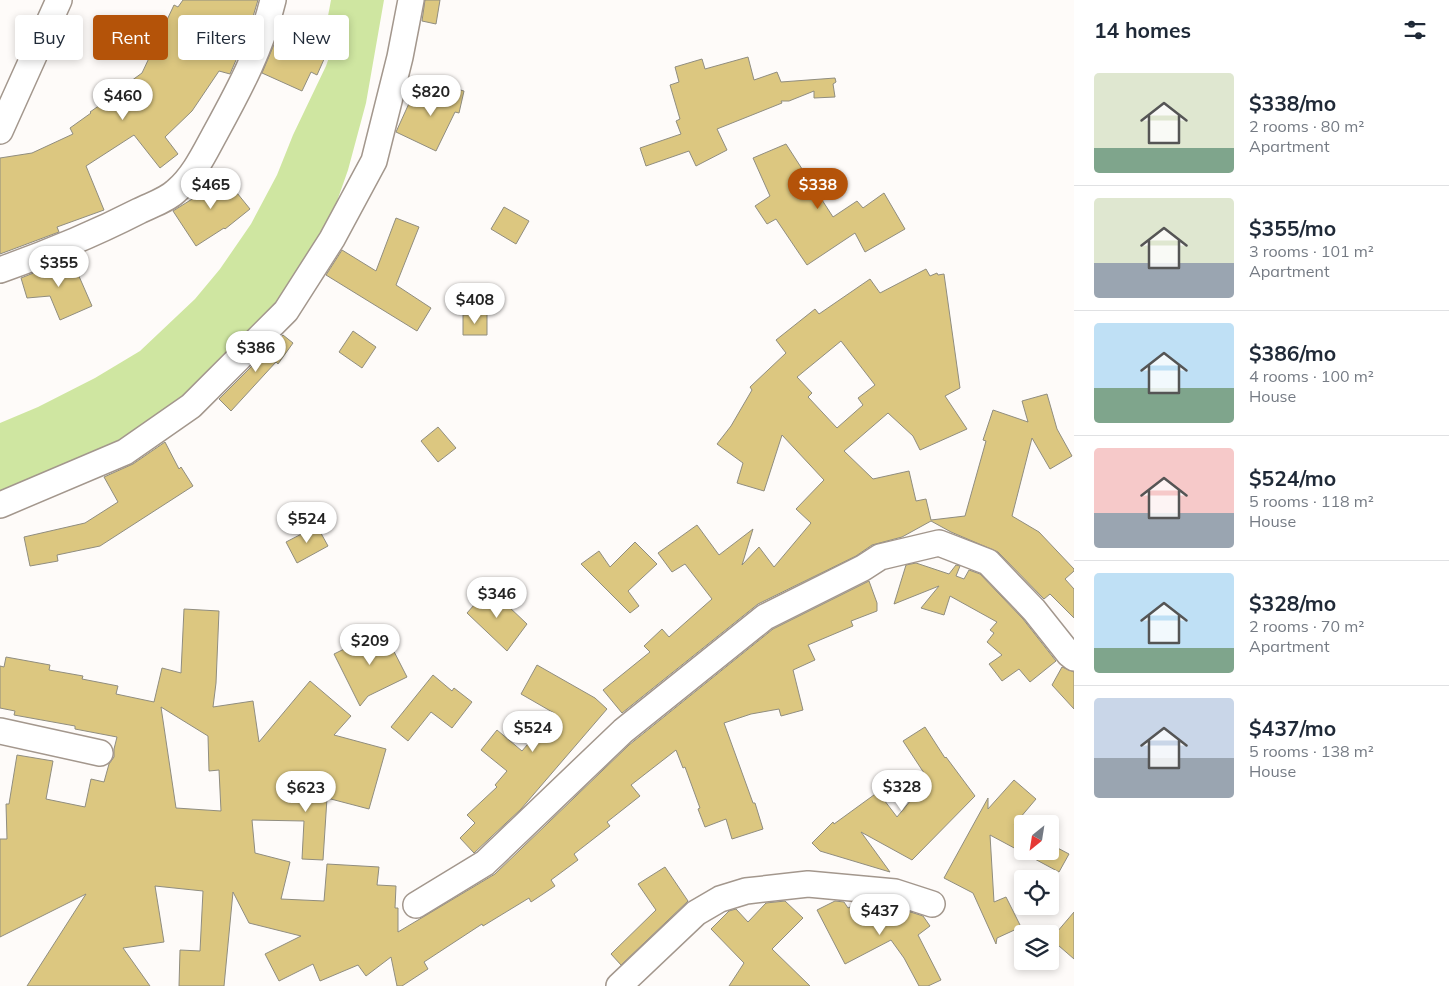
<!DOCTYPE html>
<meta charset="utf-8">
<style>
:root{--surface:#fff;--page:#f6f6f7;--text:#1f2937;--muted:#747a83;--line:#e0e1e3;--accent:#b45309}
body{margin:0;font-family:Mulish,sans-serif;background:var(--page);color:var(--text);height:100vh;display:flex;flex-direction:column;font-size:19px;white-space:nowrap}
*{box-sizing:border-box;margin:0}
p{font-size:16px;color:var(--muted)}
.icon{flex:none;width:28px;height:28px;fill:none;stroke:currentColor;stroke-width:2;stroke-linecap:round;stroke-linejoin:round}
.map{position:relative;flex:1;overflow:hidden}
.details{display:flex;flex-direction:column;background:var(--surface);width:375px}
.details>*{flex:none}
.top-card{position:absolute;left:15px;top:15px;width:475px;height:45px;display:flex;gap:10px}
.needle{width:32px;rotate:210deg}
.buttons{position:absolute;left:1014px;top:815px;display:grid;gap:10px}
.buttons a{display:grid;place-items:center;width:45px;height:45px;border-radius:5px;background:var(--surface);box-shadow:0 2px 8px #0003;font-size:25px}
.price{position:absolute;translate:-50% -42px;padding:0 11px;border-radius:18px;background:#fff;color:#222;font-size:16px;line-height:32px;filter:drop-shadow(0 1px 2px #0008)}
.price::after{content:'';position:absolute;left:50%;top:30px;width:15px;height:11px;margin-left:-8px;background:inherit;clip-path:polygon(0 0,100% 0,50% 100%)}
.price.active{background:var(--accent);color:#fff}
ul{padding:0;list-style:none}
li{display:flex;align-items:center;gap:15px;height:125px;padding:0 20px}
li+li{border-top:1px solid var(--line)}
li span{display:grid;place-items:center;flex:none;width:140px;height:100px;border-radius:5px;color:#555}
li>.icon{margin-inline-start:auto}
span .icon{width:60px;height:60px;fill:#fffc;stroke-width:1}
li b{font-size:21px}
h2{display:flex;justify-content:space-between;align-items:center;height:60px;padding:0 20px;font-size:21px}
.tag{padding:0 18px;border-radius:5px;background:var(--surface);box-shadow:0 2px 8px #0003;font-size:18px;line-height:45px}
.tag.active{background:var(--accent);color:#fff}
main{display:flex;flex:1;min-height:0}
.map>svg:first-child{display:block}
.water{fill:#cfe6a1}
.building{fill:#dcc780;stroke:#908d7f;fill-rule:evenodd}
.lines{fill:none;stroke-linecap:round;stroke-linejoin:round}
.minor-casing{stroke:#a3978d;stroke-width:28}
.minor{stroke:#fff;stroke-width:25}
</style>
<main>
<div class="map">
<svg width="1074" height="986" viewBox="0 0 1074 986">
<rect width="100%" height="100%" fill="#fefbf9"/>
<!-- water -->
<path class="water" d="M331 0H384L366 103 348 170 329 224 301 277 228 361 142 430 95 459 0 494V423L38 407 95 378 140 351 195 299 220 269 251 224 277 175 293 135 326 66 333 46 328 16Z"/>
<!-- building -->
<path class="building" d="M183 0H258L249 30 230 74 219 71 192 111 165 137 178 154 160 168 134 135 86 166 104 210 57 227 59 232 0 254V158L32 153 73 134 70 128 91 113 90 112 110 98 109 97 142 73 174 5 178 7Z
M425 0H440L436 24 422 21Z
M278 35 299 45 303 37 329 48 317 75 311 72 302 91 262 73Z
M748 57 754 80 777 72 781 82 835 78 836 82 833 84 835 97 814 98V91L789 101H781L782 103 717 129 727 150 696 166 689 151 646 166 640 148 681 134 676 121 680 119 670 85 679 82 675 67 702 59 705 69Z
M434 83 464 91 459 113 455 112 436 151 396 132 411 99 428 107Z
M786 144 833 217 857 201 863 208 884 193 905 229 865 252 855 233 807 265 776 219 767 224 755 206 770 196 753 158Z
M220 172 250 209 225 229 224 228 196 246 173 211 197 196 195 193Z
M504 207 529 221 516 244 491 229Z
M396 218 419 227 396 285 431 308 417 331 326 275 342 250 376 271Z
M71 258 92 306 60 320 50 296 27 298 21 278Z
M926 269 930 276 937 273 938 275 944 274 960 388 945 396 967 429 920 450 913 436 888 413 844 451 873 479 909 471 916 501 926 499 931 520 965 516 986 441 983 440 993 410 1028 422 1022 401 1047 394 1057 429 1072 456 1050 469 1032 438 1012 516 1039 532 1074 569V571L1065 579 1074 589V618L1050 594 1044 599 998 552 951 532 931 521 902 537 872 545 856 556 758 604 622 713 603 690 650 652 644 646 662 629 669 637 712 599 685 564 672 572 658 553 697 525 719 555 753 529 742 565 759 547 774 567 811 523 796 509 824 480 782 435 764 491 737 483 743 463 717 444 731 426 752 390 750 387 786 353 776 340 815 309 819 314 870 279 880 293ZM841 341 875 385 858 398 863 405 837 428 808 397 812 393 797 377Z
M487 314V335H463V315Z
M353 331 376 347 362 368 339 352Z
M283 335 293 343 278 364 276 362 231 411 219 399Z
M438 427 456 448 438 462 421 441Z
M165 442 179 469 181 467 193 486 100 546 57 555 58 561 30 566 24 537 85 523 118 502 104 477 133 464Z
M317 526 328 546 297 563 286 542Z
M635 542 657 564 628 591 639 606 630 613 581 564 599 551 610 567Z
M916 563 949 574 956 565 960 566 956 576 964 579 969 570 980 574 1023 619 1056 661 1030 682 1019 669 1002 681 989 664 1002 655 987 642 994 633 990 630 997 622 950 596 944 615 921 608 939 586 894 604 906 565Z
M869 581 877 603V611L851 621 853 626 808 645 815 660 793 670 803 710 781 716 779 709 751 714 724 723 753 803H755L763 829 732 839 726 819 705 827 698 809 700 808 685 767 683 768 676 750 631 785 640 796 607 822 610 826 574 854 578 860 551 880 555 886 531 902 529 898 483 926 482 924 424 962 428 969 402 986H397L391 957 366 976 358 965 320 981 313 964 279 981 265 954 301 936 249 923 233 892 224 986H179L180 950 200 951 203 891 155 886 164 942 123 948 150 986H27L86 894 0 937V839H7L6 804H9L17 755 53 761 46 799 85 807 91 779 104 782 109 764 114 757V749L117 737 75 729V726L14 715 15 711 0 708V666L4 667 6 657 50 665 49 670 83 676 82 679 118 686 116 694 154 702 162 668 181 673 184 609 219 611 216 683 213 707 253 701 259 742 310 681 351 716 334 735 386 749 369 809 327 798 323 860 302 859 304 821 252 820 255 853 290 862 281 899 324 901 327 864 379 867 377 885 396 886 395 908H398V932L495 874 629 745 773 629ZM161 707 208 736 209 771 219 770 221 811 176 808Z
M489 588 527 624 507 651 467 613Z
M383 630 407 677 368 696 360 706 334 654Z
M537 665 595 698 607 709 521 809 474 853 460 838 475 823 467 815 497 787 495 785 507 771 481 750 497 730 522 751 554 713 521 694Z
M1062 667 1074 672V709L1052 685Z
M433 675 452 691 454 688 472 702 452 728 431 712 408 741 391 727Z
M925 727 945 758 946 757 975 796 912 860 861 832 890 872 820 851 812 843 833 822 834 824 878 792 897 817 921 788 915 780 924 773 903 741Z
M1014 780 1036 799 1014 825 1022 829V851H1050V844L1069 854 1059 872 990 835 994 902 1006 897 1021 927 997 938 996 944 973 893 944 878 988 798V809Z
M665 867 688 901 621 965 611 954 656 910 638 884Z
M785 901 803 918 772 949 810 986H729L744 963 711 929 729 911 736 909 748 922 766 903Z
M835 901 844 902 848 908 859 903 865 914 872 910 877 920 895 907 923 916 930 926 918 935 941 980 928 986H919L904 958 891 940 845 964 817 910Z
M1074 912V959L1051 939Z"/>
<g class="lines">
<!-- minor casing -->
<g class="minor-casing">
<path id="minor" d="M0 131 59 0
M0 270C48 253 94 234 139 211 151 205 167 200 176 191 194 176 205 152 216 132 239 90 262 47 273 0
M0 505 125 452 191 406 286 311 332 239 374 161 400 57 411 0
M0 731 100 753
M416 905 485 863 623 731 765 617 863 568 880 557 939 543 988 562 1034 610 1069 654 1074 658
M619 986 696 913 720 899 746 891 808 884 895 892 932 904"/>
</g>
<!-- minor -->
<use href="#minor" class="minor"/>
</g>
</svg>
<div class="buttons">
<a><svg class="needle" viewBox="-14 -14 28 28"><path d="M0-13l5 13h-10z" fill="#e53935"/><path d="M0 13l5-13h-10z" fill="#747a83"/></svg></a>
<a><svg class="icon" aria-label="locate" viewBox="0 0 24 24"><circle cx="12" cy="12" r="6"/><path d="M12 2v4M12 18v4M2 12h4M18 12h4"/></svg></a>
<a><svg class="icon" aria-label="layers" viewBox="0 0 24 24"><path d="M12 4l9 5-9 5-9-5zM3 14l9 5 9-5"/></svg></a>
</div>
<b class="price" style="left:431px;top:117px">$820</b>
<b class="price" style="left:123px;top:121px">$460</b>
<b class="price" style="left:211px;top:210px">$465</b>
<b class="price active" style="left:818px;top:210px">$338</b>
<b class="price" style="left:59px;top:288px">$355</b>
<b class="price" style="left:475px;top:325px">$408</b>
<b class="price" style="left:256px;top:373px">$386</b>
<b class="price" style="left:307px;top:544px">$524</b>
<b class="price" style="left:497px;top:619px">$346</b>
<b class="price" style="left:370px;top:666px">$209</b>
<b class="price" style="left:533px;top:753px">$524</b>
<b class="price" style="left:902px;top:812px">$328</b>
<b class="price" style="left:306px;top:813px">$623</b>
<b class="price" style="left:880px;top:936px">$437</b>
<div class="top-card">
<a class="tag">Buy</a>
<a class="tag active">Rent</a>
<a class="tag">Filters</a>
<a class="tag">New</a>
</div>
</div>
<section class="details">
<h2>14 homes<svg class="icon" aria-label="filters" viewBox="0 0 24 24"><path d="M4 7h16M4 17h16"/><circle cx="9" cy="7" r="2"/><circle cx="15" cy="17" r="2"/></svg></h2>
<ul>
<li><span style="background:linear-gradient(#dfe7d0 75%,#7fa58c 0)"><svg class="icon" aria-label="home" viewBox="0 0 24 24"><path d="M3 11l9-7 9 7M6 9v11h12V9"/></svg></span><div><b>$338/mo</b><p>2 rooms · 80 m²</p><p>Apartment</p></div></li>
<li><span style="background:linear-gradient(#dfe7d0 65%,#9aa5b1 0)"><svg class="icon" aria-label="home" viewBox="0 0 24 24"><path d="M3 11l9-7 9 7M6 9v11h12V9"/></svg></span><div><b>$355/mo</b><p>3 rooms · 101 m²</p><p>Apartment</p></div></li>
<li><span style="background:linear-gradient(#bfe0f5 65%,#7fa58c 0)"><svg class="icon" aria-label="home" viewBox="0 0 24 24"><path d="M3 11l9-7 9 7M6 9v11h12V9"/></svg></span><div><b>$386/mo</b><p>4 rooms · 100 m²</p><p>House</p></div></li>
<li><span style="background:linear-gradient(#f6c9c9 65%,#9aa5b1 0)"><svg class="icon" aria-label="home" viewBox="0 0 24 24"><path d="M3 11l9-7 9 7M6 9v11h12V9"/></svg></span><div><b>$524/mo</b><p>5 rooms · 118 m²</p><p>House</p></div></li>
<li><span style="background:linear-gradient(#bfe0f5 75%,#7fa58c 0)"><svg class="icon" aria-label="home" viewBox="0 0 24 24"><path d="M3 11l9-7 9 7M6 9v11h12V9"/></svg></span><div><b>$328/mo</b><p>2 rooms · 70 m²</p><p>Apartment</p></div></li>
<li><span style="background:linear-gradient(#c9d6e8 60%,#9aa5b1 0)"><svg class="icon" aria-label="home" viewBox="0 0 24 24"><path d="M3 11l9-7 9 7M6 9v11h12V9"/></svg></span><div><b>$437/mo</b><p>5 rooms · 138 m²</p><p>House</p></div></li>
</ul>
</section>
</main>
